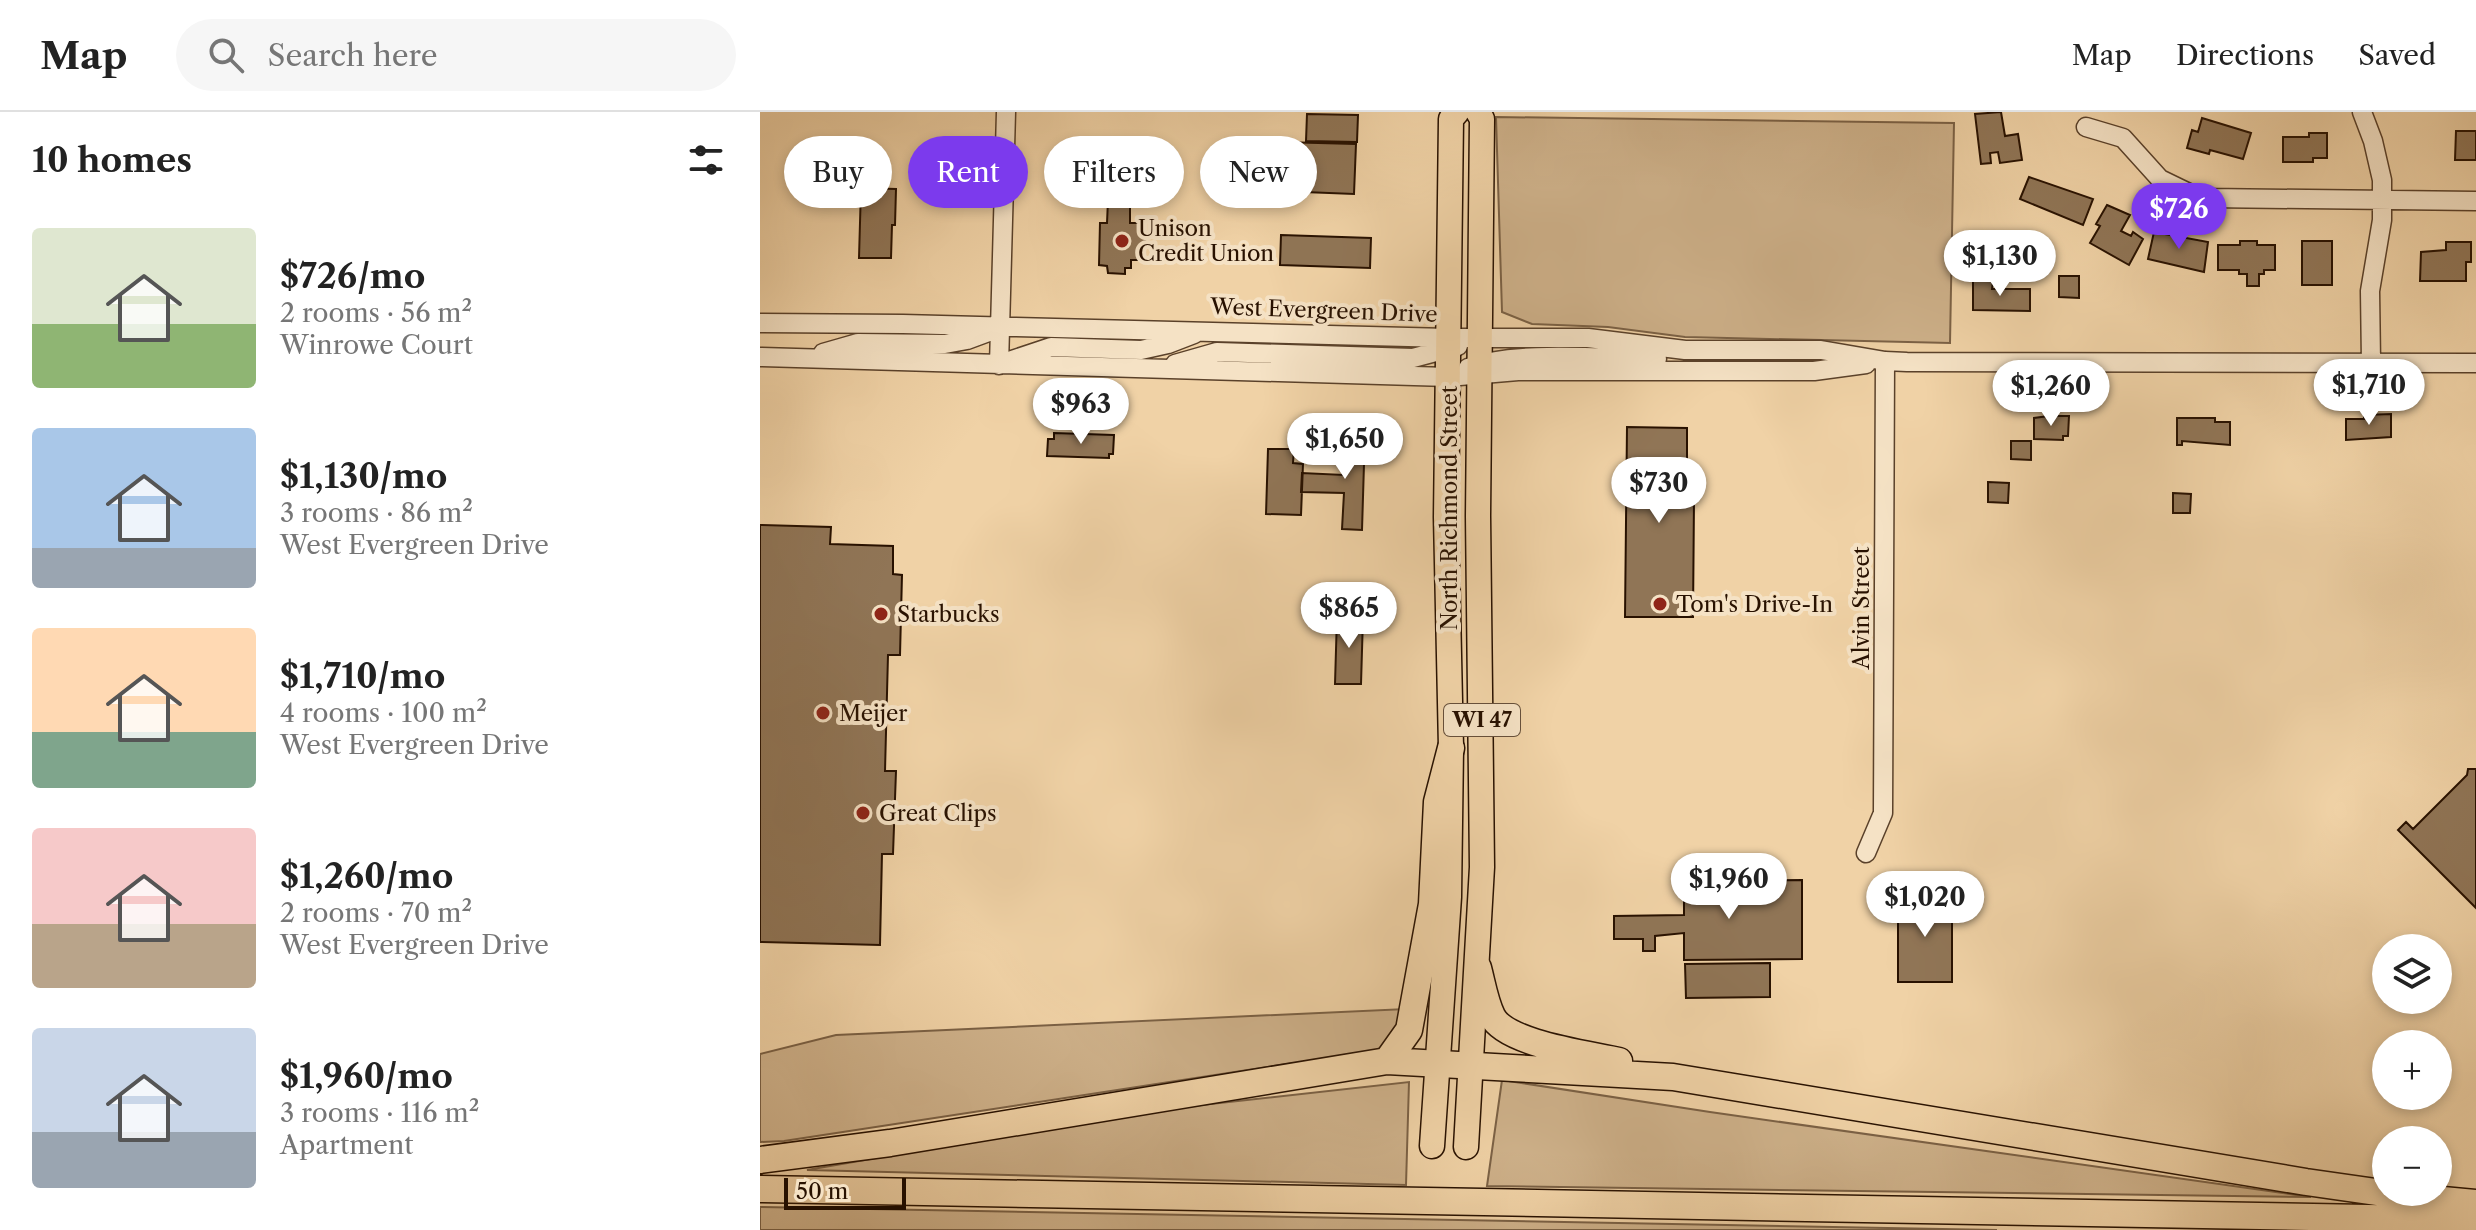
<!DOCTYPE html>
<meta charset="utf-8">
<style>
:root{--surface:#fff;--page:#f6f6f6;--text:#222;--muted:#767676;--line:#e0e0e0;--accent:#7c3aed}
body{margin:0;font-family:"Libre Caslon Text",serif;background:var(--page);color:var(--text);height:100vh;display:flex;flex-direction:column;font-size:30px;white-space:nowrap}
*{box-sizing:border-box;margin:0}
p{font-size:26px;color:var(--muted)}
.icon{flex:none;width:44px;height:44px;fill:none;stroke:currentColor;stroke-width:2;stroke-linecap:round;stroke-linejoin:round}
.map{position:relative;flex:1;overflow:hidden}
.sheet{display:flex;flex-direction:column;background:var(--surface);width:760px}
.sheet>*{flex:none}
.hud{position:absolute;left:24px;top:24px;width:760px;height:72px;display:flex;gap:16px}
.controls{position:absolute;left:1612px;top:822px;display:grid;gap:16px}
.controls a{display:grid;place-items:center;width:80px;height:80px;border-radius:50%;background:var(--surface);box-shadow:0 4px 12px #0003;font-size:40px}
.scale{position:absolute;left:24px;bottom:20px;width:122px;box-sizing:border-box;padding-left:8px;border:4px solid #281100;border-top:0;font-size:22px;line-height:28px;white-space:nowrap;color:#281100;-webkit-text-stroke:6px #f5e2c5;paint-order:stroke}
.price{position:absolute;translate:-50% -68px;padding:0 18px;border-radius:28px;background:#fff;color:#222;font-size:26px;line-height:52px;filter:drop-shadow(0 2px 4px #0008)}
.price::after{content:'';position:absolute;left:50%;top:48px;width:24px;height:18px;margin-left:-12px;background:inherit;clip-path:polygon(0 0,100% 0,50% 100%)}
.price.on{background:var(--accent);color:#fff}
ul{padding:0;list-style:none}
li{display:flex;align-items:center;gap:24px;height:200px;padding:0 32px}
li span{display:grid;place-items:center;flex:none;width:224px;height:160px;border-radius:8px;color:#555}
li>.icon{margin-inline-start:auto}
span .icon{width:96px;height:96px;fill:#fffc;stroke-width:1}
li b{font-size:34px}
h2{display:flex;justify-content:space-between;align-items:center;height:96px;padding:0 32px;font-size:34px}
.pill{padding:0 28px;border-radius:36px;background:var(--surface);box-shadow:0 4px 12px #0003;font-size:28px;line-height:72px}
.pill.on{background:var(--accent);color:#fff}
header{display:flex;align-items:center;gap:48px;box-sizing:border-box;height:112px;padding:0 40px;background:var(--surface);border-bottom:2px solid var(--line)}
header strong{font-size:38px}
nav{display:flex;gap:44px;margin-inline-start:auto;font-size:28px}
.search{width:560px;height:72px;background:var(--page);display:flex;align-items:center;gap:20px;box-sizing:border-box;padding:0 28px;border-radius:44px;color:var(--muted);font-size:30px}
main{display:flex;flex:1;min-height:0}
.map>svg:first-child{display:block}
.green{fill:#ceb18a;stroke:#7b6145;stroke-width:2}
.building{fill:#907556;stroke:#281100;stroke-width:2}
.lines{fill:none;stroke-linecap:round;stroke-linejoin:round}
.minor-casing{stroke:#5a412a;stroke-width:21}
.major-casing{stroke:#281100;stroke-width:27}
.highway-casing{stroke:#281100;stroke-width:29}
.minor{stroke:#f5e2c5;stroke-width:18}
.major{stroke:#f0d2a6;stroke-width:24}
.highway{stroke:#f0d2a6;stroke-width:26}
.poi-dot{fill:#8f2418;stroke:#f5e2c5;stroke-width:3}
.labels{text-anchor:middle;stroke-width:8;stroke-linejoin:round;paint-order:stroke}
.shield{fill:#f5e2c5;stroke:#66503b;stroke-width:2}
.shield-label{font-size:20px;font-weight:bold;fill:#281100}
.poi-label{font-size:22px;fill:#281100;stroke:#f5e2c5;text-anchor:start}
.street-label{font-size:22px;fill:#281100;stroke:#f5e2c5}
</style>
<header>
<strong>Map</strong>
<div class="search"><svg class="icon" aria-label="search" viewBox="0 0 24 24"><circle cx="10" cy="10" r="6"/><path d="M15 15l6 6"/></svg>Search here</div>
<nav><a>Map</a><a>Directions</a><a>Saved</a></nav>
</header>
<main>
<section class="sheet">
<h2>10 homes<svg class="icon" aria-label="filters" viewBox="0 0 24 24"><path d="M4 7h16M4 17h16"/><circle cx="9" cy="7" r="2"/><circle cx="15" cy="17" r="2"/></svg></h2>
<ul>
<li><span style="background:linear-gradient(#dfe7d0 60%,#8fb573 0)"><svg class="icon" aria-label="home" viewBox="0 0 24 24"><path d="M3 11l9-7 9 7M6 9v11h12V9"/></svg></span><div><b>$726/mo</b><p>2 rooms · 56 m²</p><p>Winrowe Court</p></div></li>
<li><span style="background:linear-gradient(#a9c7e8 75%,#9aa5b1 0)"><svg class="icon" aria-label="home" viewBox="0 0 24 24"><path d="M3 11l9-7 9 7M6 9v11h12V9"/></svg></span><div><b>$1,130/mo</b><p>3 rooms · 86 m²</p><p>West Evergreen Drive</p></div></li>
<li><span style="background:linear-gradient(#ffd9b3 65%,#7fa58c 0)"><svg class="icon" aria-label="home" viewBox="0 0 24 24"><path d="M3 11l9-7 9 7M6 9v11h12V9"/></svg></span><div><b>$1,710/mo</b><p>4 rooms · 100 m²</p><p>West Evergreen Drive</p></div></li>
<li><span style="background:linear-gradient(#f6c9c9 60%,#b9a48a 0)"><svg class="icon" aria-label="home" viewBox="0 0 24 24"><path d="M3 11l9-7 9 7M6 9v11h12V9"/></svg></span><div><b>$1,260/mo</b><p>2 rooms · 70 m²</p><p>West Evergreen Drive</p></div></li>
<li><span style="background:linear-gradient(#c9d6e8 65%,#9aa5b1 0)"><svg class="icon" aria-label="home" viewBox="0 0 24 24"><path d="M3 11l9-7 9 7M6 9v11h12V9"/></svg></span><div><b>$1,960/mo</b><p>3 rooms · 116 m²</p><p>Apartment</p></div></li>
</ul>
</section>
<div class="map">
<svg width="1716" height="1118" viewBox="0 0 1716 1118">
<rect width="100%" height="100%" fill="#f0d2a6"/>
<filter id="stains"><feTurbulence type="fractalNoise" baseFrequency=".0025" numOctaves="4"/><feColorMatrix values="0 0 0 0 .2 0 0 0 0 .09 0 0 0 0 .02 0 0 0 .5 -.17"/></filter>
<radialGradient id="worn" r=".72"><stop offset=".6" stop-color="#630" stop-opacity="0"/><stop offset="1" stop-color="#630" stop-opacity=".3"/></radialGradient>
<!-- green -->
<path class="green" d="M736 5 1194 11 1190 231 925 225 848 215 772 212 742 200Z
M646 897C645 903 644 910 641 916 622 952 562 948 527 952L24 1029 0 1030V942L76 923Z
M742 968 950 1000 1551 1085 727 1074Z
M649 970 646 1073 47 1058 387 999Z
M0 1095 1237 1118H0Z"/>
<!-- building -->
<path class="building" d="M1241 0 1245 24 1258 22 1262 48 1240 51 1238 40 1230 41 1231 51 1221 52 1215 2Z
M547 2 598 3 597 30 546 29Z
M1442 6 1491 21 1483 47 1450 38 1449 42 1427 36 1432 18 1438 20Z
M1696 19H1716V48H1695Z
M1549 21H1567V46H1553V50H1523V25H1549Z
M521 30 596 32 594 82 519 79Z
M1269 65 1333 87 1323 113 1260 87Z
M101 76 136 77 135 113H132L131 146H99Z
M348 88H370V111H378V120H386L385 137H378V148H371V156H365V162L348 161 347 154 339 153 340 111H347Z
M1347 93 1370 103 1361 119 1371 124 1373 120 1383 127 1369 153 1330 131 1340 114 1336 112Z
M1394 120 1448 130 1444 160 1388 147Z
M521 123 611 126 610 156 520 153Z
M1480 129H1497V133H1515V158H1504V162H1499V174H1487V162H1479V158H1458V133H1480Z
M1542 129H1572V173H1542Z
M1686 130H1711V150H1706V169H1660L1661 140 1686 138Z
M1299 164H1319V186L1299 185Z
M1213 169H1233L1232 177H1270V199L1213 198Z
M1631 302V325L1586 328V307H1604V303Z
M1289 304H1309L1308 324H1303V328L1274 327V306Z
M1417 306H1455V310H1470V333L1422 329V333H1417Z
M867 315 927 316V387H934L933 505H865Z
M585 318 605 319 602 418 582 417 584 381 541 380 542 361 584 363Z
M294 321 354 323 353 342H349V346L287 344 288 327H294Z
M1251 329H1271V348L1251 347Z
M508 337H534L533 351 543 352 541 403 506 402Z
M1228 370 1249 371 1248 391 1228 390Z
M1413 381 1431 382 1430 401H1413Z
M0 413 71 415 70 432 133 434V462L142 463 140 543H128L125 659H136L133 742H122L120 833 0 830Z
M577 504 603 505 601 572H575Z
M1708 657H1716V796L1638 718 1646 710 1653 717 1707 663Z
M1042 768V847L924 848V821L895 824V839H883V827H854V804L924 803V769Z
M1192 783V870H1138V784Z
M1010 851V885L926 886 925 852Z"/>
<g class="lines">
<!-- minor casing -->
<g class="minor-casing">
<path id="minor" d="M1602 0 1613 29 1622 68V108L1610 179 1611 250
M1326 15 1363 26 1400 67 1433 83 1448 86 1716 89
M0 211 143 212 688 226H828L925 238H1061L1125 249 1147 250 1716 251
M63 241 98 231 185 232 207 228 234 218
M0 245 688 265 758 259H1054L1106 252
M249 249 291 235 381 238 408 232 434 222
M415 252 457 240 653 246 698 234
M239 253 246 0
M708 256C754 238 846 247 897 247
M1106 741 1123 701 1125 249"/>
</g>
<!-- major casing -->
<g class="major-casing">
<path id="major" d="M672 1034 689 785 691 636 686 405 691 7 697 0
M706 1035 722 755 718 404 722 7 718 0"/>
</g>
<!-- highway casing -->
<g class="highway-casing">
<path id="highway" d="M718 856C722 871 725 890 732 904 746 932 829 942 859 949
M627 949 649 918 672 792 677 690 691 636
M0 1048 130 1031 627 949 913 965 1546 1070 1651 1085 1716 1091
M0 1077 1716 1108"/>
</g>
<!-- minor -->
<use href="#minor" class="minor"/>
<!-- major -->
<use href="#major" class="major"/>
<!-- highway -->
<use href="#highway" class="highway"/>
</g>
<!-- markers -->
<g class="poi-dot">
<circle cx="362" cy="129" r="8"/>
<circle cx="900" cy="492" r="8"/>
<circle cx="121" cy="502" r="8"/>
<circle cx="63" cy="601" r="8"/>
<circle cx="103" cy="701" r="8"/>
</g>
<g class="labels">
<!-- shield labels -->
<rect class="shield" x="684" y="592" width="76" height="32" rx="6"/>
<g class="shield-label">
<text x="722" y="615">WI 47</text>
</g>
<!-- poi labels -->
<g class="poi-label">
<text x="378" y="124">Unison<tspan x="378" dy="25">Credit Union</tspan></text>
<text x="916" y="500">Tom's Drive-In</text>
<text x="137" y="510">Starbucks</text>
<text x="79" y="609">Meijer</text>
<text x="119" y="709">Great Clips</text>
</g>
<!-- street labels -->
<g class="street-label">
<text transform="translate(564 198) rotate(2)" y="8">West Evergreen Drive</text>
<text transform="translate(689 396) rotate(-90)" y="8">North Richmond Street</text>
<text transform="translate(1101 496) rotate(-90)" y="8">Alvin Street</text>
</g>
</g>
<rect width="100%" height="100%" filter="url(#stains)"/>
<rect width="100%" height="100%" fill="url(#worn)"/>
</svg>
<div class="controls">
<a><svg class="icon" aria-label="layers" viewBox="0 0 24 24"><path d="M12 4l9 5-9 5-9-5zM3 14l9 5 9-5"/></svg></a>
<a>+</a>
<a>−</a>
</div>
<div class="scale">50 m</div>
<b class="price on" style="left:1419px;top:139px">$726</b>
<b class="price" style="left:1240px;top:186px">$1,130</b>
<b class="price" style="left:1609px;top:315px">$1,710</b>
<b class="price" style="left:1291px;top:316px">$1,260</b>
<b class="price" style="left:321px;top:334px">$963</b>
<b class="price" style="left:585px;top:369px">$1,650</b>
<b class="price" style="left:899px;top:413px">$730</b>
<b class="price" style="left:589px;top:538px">$865</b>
<b class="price" style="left:969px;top:809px">$1,960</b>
<b class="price" style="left:1165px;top:827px">$1,020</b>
<div class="hud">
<a class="pill">Buy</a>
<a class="pill on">Rent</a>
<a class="pill">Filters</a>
<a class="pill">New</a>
</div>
</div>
</main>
